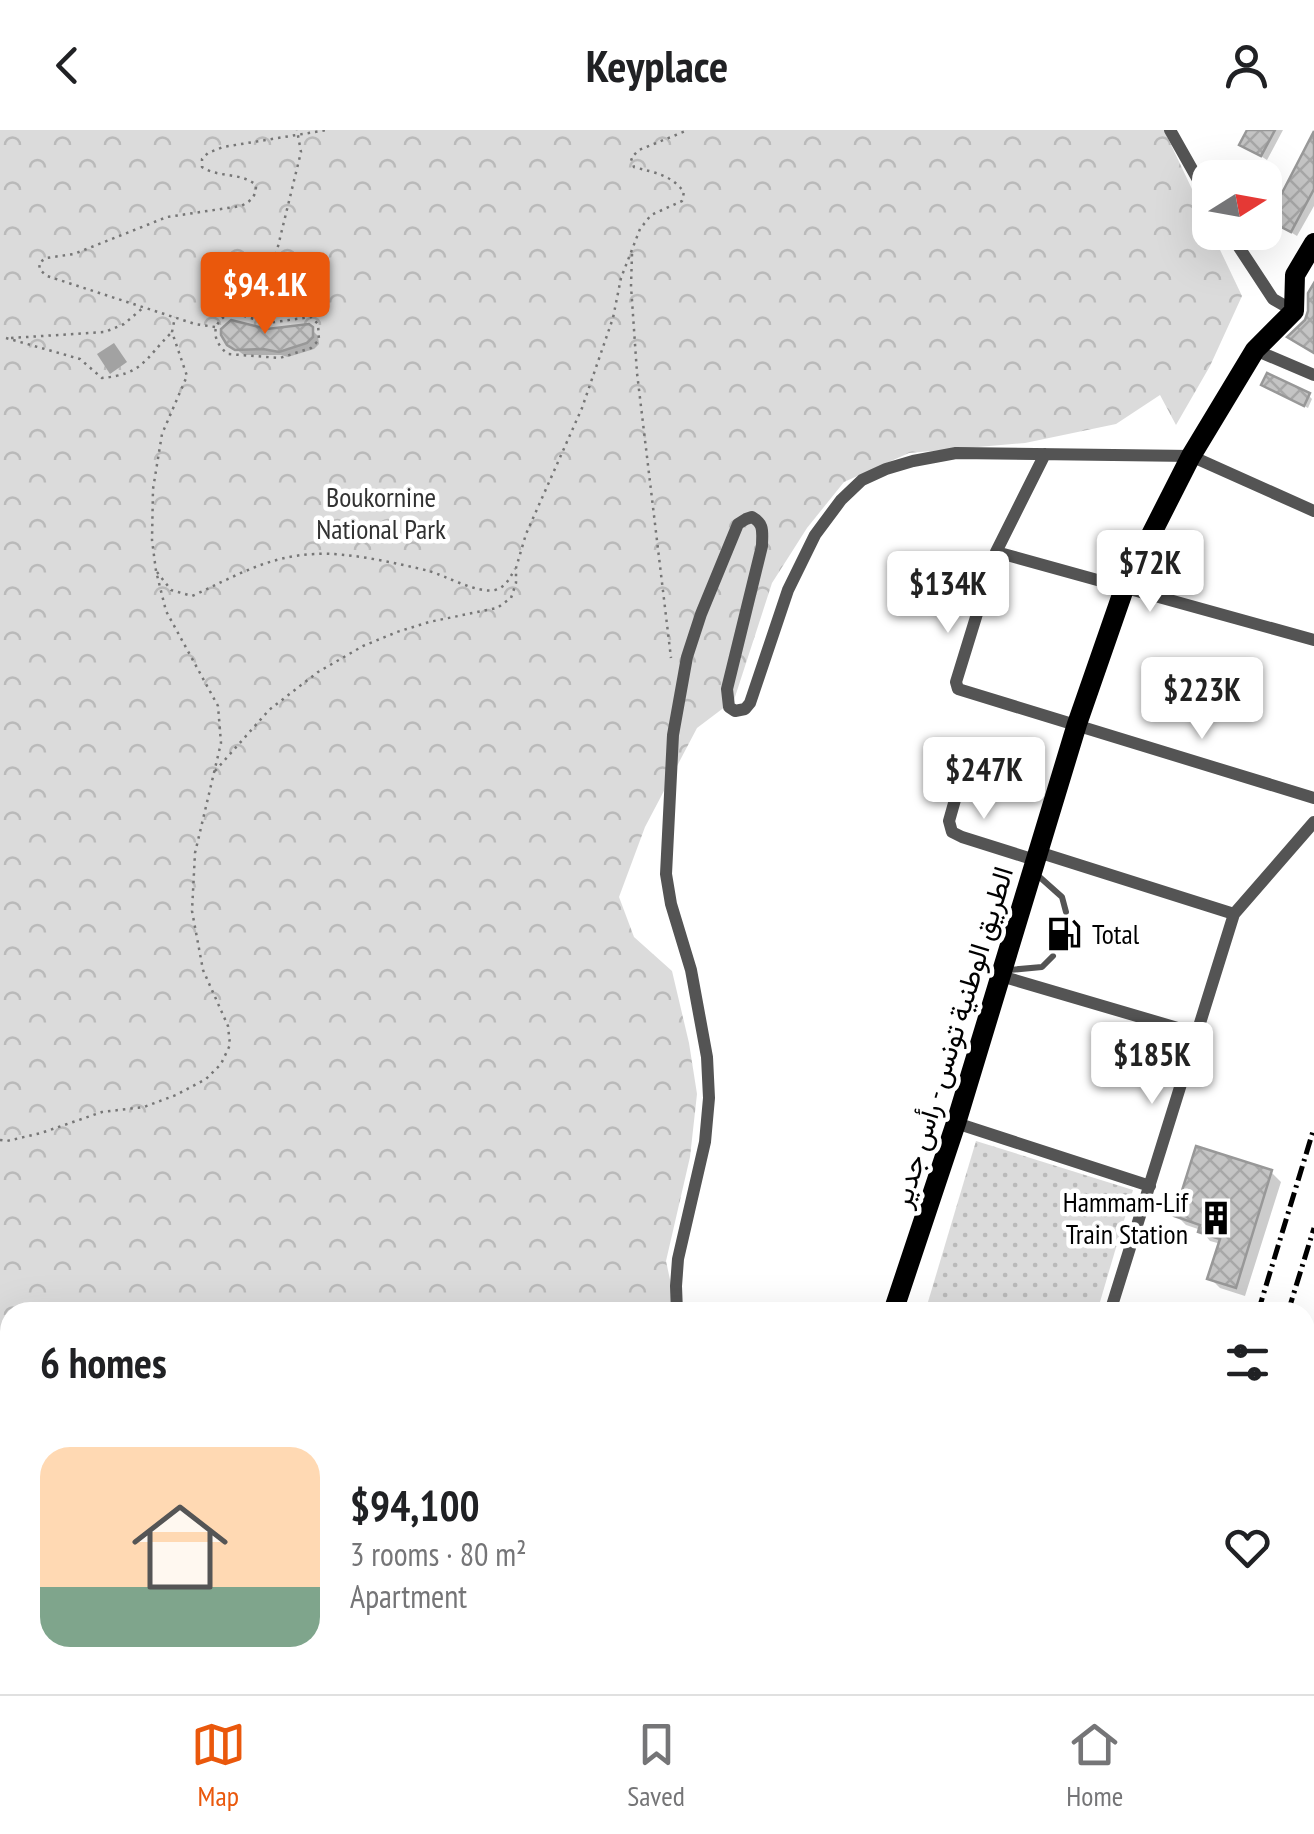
<!DOCTYPE html>
<meta charset="utf-8">
<style>
:root{--surface:#fff;--page:#f2f2f2;--text:#202124;--muted:#757577;--line:#e0e0e0;--accent:#ea580c}
body{margin:0;font-family:"PT Sans Narrow",Vazirmatn,sans-serif;background:var(--page);color:var(--text);height:100vh;display:flex;flex-direction:column;font-size:38px;white-space:nowrap}
*{box-sizing:border-box;margin:0}
p{font-size:32px;color:var(--muted)}
.icon{flex:none;width:55px;height:55px;fill:none;stroke:currentColor;stroke-width:2;stroke-linecap:round;stroke-linejoin:round}
.map{position:relative;flex:1;overflow:hidden}
.side{position:absolute;left:0px;top:1172px;width:1315px;height:392px;display:flex;flex-direction:column;background:var(--surface);border-radius:30px 30px 0 0;box-shadow:0 10px 40px #0002}
.side>*{flex:none}
.needle{width:65px;rotate:79deg}
.tools{position:absolute;left:1192px;top:30px;display:grid;gap:20px}
.tools a{display:grid;place-items:center;width:90px;height:90px;border-radius:20px;background:var(--surface);box-shadow:0 10px 40px #0002;font-size:50px}
.price{position:absolute;translate:-50% -85px;padding:0 22px;border-radius:10px;background:#fff;color:#222;font-size:32px;line-height:65px;filter:drop-shadow(0 2px 5px #0008)}
.price::after{content:'';position:absolute;left:50%;top:60px;width:30px;height:22px;margin-left:-15px;background:inherit;clip-path:polygon(0 0,100% 0,50% 100%)}
.price.active{background:var(--accent);color:#fff}
ul{padding:0;list-style:none}
li{display:flex;align-items:center;gap:30px;height:250px;padding:0 40px}
li+li{border-top:2px solid var(--line)}
li span{display:grid;place-items:center;flex:none;width:280px;height:200px;border-radius:30px;color:#555}
li>.icon{margin-inline-start:auto}
span .icon{width:120px;height:120px;fill:#fffc;stroke-width:1}
li b{font-size:42px}
h2{display:flex;justify-content:space-between;align-items:center;height:120px;padding:0 40px;font-size:42px}
header{display:flex;justify-content:space-between;align-items:center;height:130px;padding:0 40px;background:var(--surface);font-size:45px;font-weight:700}
.menu{display:flex;justify-content:space-around;align-items:center;height:140px;border-top:2px solid var(--line);background:var(--surface);font-size:28px;color:var(--muted)}
.menu a{display:grid;justify-items:center;gap:5px}
.menu .active{color:var(--accent)}
.map>svg:first-child{display:block}
.forest{fill:url(#forest-crowns)}
.park{fill:url(#park-dots)}
.water{fill:#a2a2a2}
.shadow{fill:#0003}
.building{fill:url(#building-cross-hatch);stroke:#989898;stroke-width:2.5}
.lines{fill:none;stroke-linecap:round;stroke-linejoin:round}
.path{stroke:#767676;stroke-width:2.5;stroke-dasharray:2.5 5;stroke-linecap:butt}
.service{stroke:#545454;stroke-width:6}
.minor{stroke:#545454;stroke-width:12}
.primary{stroke:#000;stroke-width:20}
.trunk{stroke:#000;stroke-width:22}
.rail{stroke:#000;stroke-width:5;stroke-dasharray:15 5 2.5 5;stroke-linecap:butt}
.labels{text-anchor:middle;stroke-width:9;stroke-linejoin:round;paint-order:stroke}
.park-label{font-size:28px;fill:#323232;stroke:#fff}
.poi-label{font-size:28px;fill:#000;stroke:#fff;text-anchor:start}
.street-label{font-size:28px;fill:#000;stroke:#fff}
</style>
<header><svg class="icon" aria-label="back" viewBox="0 0 24 24"><path d="M15 5l-7 7 7 7"/></svg>Keyplace<svg class="icon" aria-label="person" viewBox="0 0 24 24"><circle cx="12" cy="8" r="4"/><path d="M4 21q1-7 8-7t8 7"/></svg></header>
<div class="map">
<svg width="1314" height="1564" viewBox="0 0 1314 1564">
<defs>
<pattern id="forest-crowns" width="20" height="18" patternUnits="userSpaceOnUse" patternTransform="scale(2.5)"><rect width="20" height="18" fill="#dbdbdb"/><path d="M2 6a3 3 0 1 1 6 0M12 15a3 3 0 1 1 6 0" fill="none" stroke="#bababa"/></pattern>
<pattern id="park-dots" width="8" height="8" patternUnits="userSpaceOnUse" patternTransform="scale(2.5)"><rect width="8" height="8" fill="#dbdbdb"/><path d="M2 2h.1M6 6h.1" fill="none" stroke="#bababa" stroke-width="1.8" stroke-linecap="round"/></pattern>
<pattern id="building-cross-hatch" width="8" height="8" patternUnits="userSpaceOnUse" patternTransform="scale(2.5)"><rect width="8" height="8" fill="#c4c4c4"/><path d="M0 0l8 8M0 8l8-8" fill="none" stroke="#a7a7a7"/></pattern>
</defs>
<rect width="100%" height="100%" fill="#fff"/>
<!-- forest -->
<path class="forest" d="M0 0H1164L1210 97V102L1212 103 1242 166 1210 236 1176 295 1160 265 1116 294 1025 313 909 323 844 352 807 398 772 453 734 570 697 598 645 697 619 767 634 807 672 841 689 913 697 964 690 1027 666 1131 675 1173 679 1182H10V1555H117L123 1564H0Z"/>
<!-- park -->
<path class="park" d="M976 1011 1133 1060 1097 1182H925Z"/>
<!-- water -->
<path class="water" d="M114 213 127 232 110 244 97 224Z"/>
<!-- shadow -->
<path class="shadow" d="M1249 0H1283L1267 30 1242 14Z
M1314 6V76L1297 106 1271 90Z
M311 199 318 206 319 214 314 219 288 227 281 225H244L229 214 266 201Z
M1264 255 1308 265 1312 269 1308 278Z
M1271 1042 1281 1052 1245 1166 1220 1158 1210 1148 1221 1114 1210 1111 1201 1100 1186 1095 1177 1086Z"/>
<!-- building -->
<path class="building" d="M1247 0H1275L1261 26 1239 15Z
M1314 1V59L1291 102 1268 90Z
M1314 153V223L1287 207 1305 190 1308 181V163Z
M231 190 267 199 309 194 313 197V207L307 213 279 222 263 219 235 220 227 215 221 205V199Z
M1267 243 1310 263 1304 276 1261 255Z
M1196 1016 1272 1040 1236 1158 1207 1149 1220 1109 1198 1102 1200 1095 1174 1086Z"/>
<g class="lines">
<!-- path -->
<path class="path" d="M632 124 631 156 637 243 671 528
M229 184H238L267 193 311 187 318 194 319 210 311 218 280 228 228 224C212 212 210 193 229 184Z
M260 190 301 22 297 0
M215 197 195 194 47 146 40 140 39 133 46 128 74 124 167 87 241 76C251 71 256 67 256 55 241 42 218 48 202 37V29L208 23 223 17 327 0
M6 208 80 229 102 248C143 244 144 230 171 203
M11 208 105 202 124 194 144 177
M157 442 171 460 192 466C234 447 267 426 315 424 348 422 396 433 429 441 446 446 478 464 495 460 506 457 509 449 515 439
M215 641 269 580 318 542 363 516 397 502 429 492 497 478 511 468 516 453V438L526 404 582 278 613 188 621 148 640 99 651 85 682 71 684 62C670 44 655 43 634 37L631 28 639 20 688 0
M0 1010 7 1011 41 1003 102 982 144 977 176 965 206 949 221 934 230 915 228 896 203 840 192 781 195 723 221 613 218 576 166 481 156 441 152 410 153 359 162 304 187 246 172 202 175 187
M1193 1182H1194
M1248 1182 1249 1178
M1309 1234 1314 1218"/>
<!-- service -->
<path class="service" d="M1034 742 1062 767 1066 782
M1009 840 1042 837 1053 826"/>
<!-- minor -->
<path class="minor" d="M1170 0 1210 71
M1229 102 1273 169 1294 181
M1255 220 1314 245
M1045 324 996 422 956 552 958 559 1314 668
M996 422 1314 510
M964 638 949 691 952 702 962 707 1035 730
M1038 722 1234 784
M1001 846 1198 904
M956 993 1150 1056
M677 1182 676 1156 678 1129 705 1012 709 968 707 927 691 840 671 774 666 744 673 605 687 527 701 484 738 394 746 389 752 387C765 394 762 403 762 416L727 559 729 577 735 581 745 579 750 573 788 460 815 405 841 370 862 350 886 339 913 331 956 323 1191 326 1314 381
M1110 1182 1234 784 1314 692
M1305 1458 1314 1460
M348 1555 356 1564
M455 1555 464 1564
M1014 1555V1564
M544 1564 549 1555"/>
<!-- primary -->
<path class="primary" d="M893 1182 956 993 1077 594 1125 456 1191 326 1255 220 1294 181 1295 145 1314 113
M777 1564 779 1555"/>
<!-- trunk -->
<path class="trunk" d="M1305 1325 1314 1298
M1305 1377 1314 1350
M1228 1564 1231 1555
M1247 1564 1250 1555"/>
<!-- rail -->
<path class="rail" d="M1258 1182 1314 998
M1288 1182 1314 1098
M1141 1564 1144 1555
M1167 1564 1170 1555"/>
</g>
<!-- icons -->
<defs>
<g id="fuel-bare" transform="scale(2.7)"><path d="M-5.5-6h7V0h2V4h1.3V-2.5L3-4.5l.8-.8L6-3V5H2.5V1h-1V6h-7ZM-4.2-4.7v3.2H.2V-4.7Z" fill="#000" stroke="#fff" stroke-width="2.5" paint-order="stroke"/></g>
<g id="building-bare" transform="scale(2.7)"><path d="M-4-6H4V6H1V3H-1V6H-4ZM-2.5-4.3h1.7v1.8h-1.7ZM.8-4.3h1.7v1.8H.8ZM-2.5-1h1.7V.8h-1.7ZM.8-1h1.7V.8H.8Z" fill="#000" stroke="#fff" stroke-width="2.5" paint-order="stroke"/></g>
</defs>
<g fill-rule="evenodd">
<use href="#fuel-bare" x="1064" y="804"/>
<use href="#building-bare" x="1216" y="1088"/>
</g>
<g class="labels">
<!-- park labels -->
<g class="park-label">
<text x="381" y="377">Boukornine<tspan x="381" dy="32">National Park</tspan></text>
</g>
<!-- poi labels -->
<g class="poi-label">
<text x="1092" y="814">Total</text>
<text x="1188" y="1082" text-anchor="end">Hammam-Lif<tspan x="1188" dy="32">Train Station</tspan></text>
</g>
<!-- street labels -->
<g class="street-label">
<text transform="translate(952 907) rotate(-73)" y="10">الطريق الوطنية تونس - رأس جدير</text>
</g>
</g>
</svg>
<div class="tools">
<a><svg class="needle" viewBox="-14 -14 28 28"><path d="M0-13l5 13h-10z" fill="#e53935"/><path d="M0 13l5-13h-10z" fill="#757577"/></svg></a>
</div>
<b class="price active" style="left:265px;top:207px">$94.1K</b>
<b class="price" style="left:1150px;top:485px">$72K</b>
<b class="price" style="left:948px;top:506px">$134K</b>
<b class="price" style="left:1202px;top:612px">$223K</b>
<b class="price" style="left:984px;top:692px">$247K</b>
<b class="price" style="left:1152px;top:977px">$185K</b>
<section class="side">
<h2>6 homes<svg class="icon" aria-label="filters" viewBox="0 0 24 24"><path d="M4 7h16M4 17h16"/><circle cx="9" cy="7" r="2"/><circle cx="15" cy="17" r="2"/></svg></h2>
<ul>
<li><span style="background:linear-gradient(#ffd9b3 70%,#7fa58c 0)"><svg class="icon" aria-label="home" viewBox="0 0 24 24"><path d="M3 11l9-7 9 7M6 9v11h12V9"/></svg></span><div><b>$94,100</b><p>3 rooms · 80 m²</p><p>Apartment</p></div><svg class="icon" aria-label="heart" viewBox="0 0 24 24"><path d="M12 20l-8-8c-3-5 5-10 8-4 3-6 11-1 8 4z"/></svg></li>
</ul>
</section>
</div>
<nav class="menu">
<a class="active"><svg class="icon" aria-label="map" viewBox="0 0 24 24"><path d="M3 6l6-2 6 2 6-2v14l-6 2-6-2-6 2zM9 4v14M15 6v14"/></svg>Map</a>
<a><svg class="icon" aria-label="saved" viewBox="0 0 24 24"><path d="M7 4h10v16l-5-4-5 4z"/></svg>Saved</a>
<a><svg class="icon" aria-label="home" viewBox="0 0 24 24"><path d="M3 11l9-7 9 7M6 9v11h12V9"/></svg>Home</a>
</nav>
